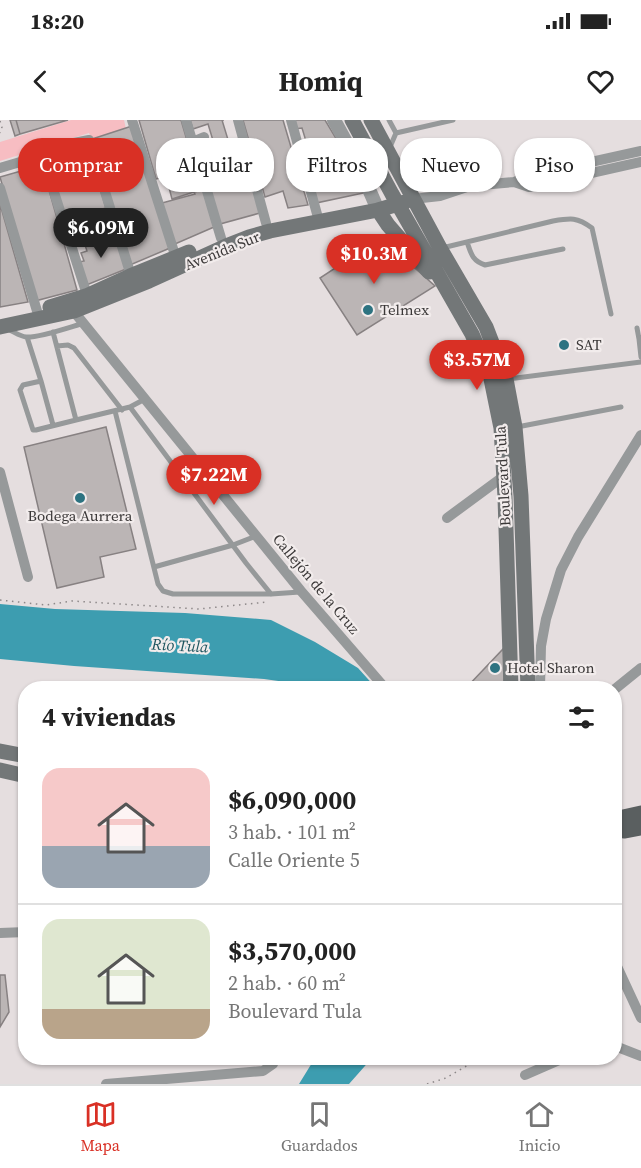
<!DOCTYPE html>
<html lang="es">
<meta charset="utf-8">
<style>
:root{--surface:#fff;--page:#f2f2f2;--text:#222;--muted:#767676;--line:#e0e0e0;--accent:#d93025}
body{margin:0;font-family:"Source Serif 4",serif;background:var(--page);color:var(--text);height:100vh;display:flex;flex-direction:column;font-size:22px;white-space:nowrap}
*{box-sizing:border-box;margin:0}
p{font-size:20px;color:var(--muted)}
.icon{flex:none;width:33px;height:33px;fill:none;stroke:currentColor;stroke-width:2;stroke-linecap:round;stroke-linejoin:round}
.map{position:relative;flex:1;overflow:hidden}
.panel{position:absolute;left:18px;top:561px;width:604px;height:384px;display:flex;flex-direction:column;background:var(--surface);border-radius:24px;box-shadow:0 2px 4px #0004}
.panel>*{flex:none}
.hud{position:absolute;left:18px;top:18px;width:606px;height:54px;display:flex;gap:12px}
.price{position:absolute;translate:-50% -51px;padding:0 14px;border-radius:21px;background:var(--accent);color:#fff;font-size:20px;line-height:39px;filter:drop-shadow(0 2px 3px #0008)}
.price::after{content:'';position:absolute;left:50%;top:36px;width:18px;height:14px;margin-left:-9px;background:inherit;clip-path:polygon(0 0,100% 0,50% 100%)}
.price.current{background:#222;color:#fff}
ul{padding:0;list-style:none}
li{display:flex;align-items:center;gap:18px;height:150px;padding:0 24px}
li+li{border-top:2px solid var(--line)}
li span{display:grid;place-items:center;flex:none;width:168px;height:120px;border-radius:18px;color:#555}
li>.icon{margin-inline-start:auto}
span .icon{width:72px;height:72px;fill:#fffc;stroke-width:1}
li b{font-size:26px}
h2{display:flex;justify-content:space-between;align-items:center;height:72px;padding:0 24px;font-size:26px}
.tag{padding:0 21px;border-radius:24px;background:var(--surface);box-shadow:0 2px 4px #0004;font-size:21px;line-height:54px}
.tag.current{background:var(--accent);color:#fff}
.status{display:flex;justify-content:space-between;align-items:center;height:42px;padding:0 30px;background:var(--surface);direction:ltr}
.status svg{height:16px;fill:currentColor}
header{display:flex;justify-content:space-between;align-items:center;height:78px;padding:0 24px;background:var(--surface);font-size:27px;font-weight:700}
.menu{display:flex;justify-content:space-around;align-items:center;height:84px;border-top:2px solid var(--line);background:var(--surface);font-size:16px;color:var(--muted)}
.menu a{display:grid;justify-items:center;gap:3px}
.menu .current{color:var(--accent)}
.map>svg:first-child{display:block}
.green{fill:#f7bdc2}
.water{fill:#3d9db0}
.building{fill:#bbb5b5;stroke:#878182;stroke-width:1.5}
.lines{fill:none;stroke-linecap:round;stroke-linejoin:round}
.path{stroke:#8d8889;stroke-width:1.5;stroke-dasharray:1.5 4.5;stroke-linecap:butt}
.service{stroke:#96999a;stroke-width:5}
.minor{stroke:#96999a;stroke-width:10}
.tertiary{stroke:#96999a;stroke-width:14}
.secondary{stroke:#737778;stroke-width:15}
.primary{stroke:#5a5f60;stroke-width:15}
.poi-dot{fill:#2d7381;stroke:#f2ecec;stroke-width:2}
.labels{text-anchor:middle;stroke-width:4.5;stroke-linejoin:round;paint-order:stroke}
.street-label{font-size:15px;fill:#3b3838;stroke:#f2ecec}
.poi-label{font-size:15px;fill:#3b3838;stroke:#f2ecec;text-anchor:start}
.water-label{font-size:16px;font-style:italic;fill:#1f555f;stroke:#f2ecec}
</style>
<div class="status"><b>18:20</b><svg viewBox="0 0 49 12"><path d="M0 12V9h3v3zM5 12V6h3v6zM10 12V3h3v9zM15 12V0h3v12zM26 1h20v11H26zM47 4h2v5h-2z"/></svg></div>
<header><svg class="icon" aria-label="back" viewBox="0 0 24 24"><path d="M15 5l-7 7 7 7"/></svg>Homiq<svg class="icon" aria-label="heart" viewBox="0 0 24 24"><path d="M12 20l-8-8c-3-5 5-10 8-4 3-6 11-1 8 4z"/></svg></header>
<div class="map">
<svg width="641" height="964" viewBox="0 0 641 964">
<rect width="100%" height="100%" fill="#e5dedf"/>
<!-- green -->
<path class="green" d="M71 0H124L126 9 92 20 89 13 0 41V22Z"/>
<!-- water -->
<path class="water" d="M0 484 55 489 185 493 271 500 315 522 358 548 376 568H313L307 565 264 559 74 546 0 539Z
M315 938H372L349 964H299Z"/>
<!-- building -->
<path class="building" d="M10 0H16L20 14 15 16Z
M16 0H68L20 14Z
M139 0H181L195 48 188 50 194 72 172 79 166 56 156 59Z
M190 0H224H222L229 23 215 27 208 4 193 9Z
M243 0H283L308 85 288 88 283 71 265 77Z
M291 0H325L368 72 316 83 309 55 325 51 318 28 309 31 302 8 294 9Z
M132 6 170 128 130 145 92 19Z
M239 20 260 93 220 104 199 31Z
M64 21 68 33 87 27 106 88 95 91 98 102 79 108 76 95 64 99 42 28Z
M42 45 77 170 35 181 0 57Z
M203 70 214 107 175 124 162 83 195 74 194 72Z
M0 84 28 182 0 187Z
M93 104 95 112 100 110 101 114 84 119 81 108Z
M93 104 95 112 83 115 81 108Z
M105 113 107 120 115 117 126 149 84 166 79 142 84 141 81 133 87 131 83 119Z
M381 118 435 166 357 215 320 158Z
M106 307 136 429 100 437 104 457 57 468 24 327Z
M504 528V568H466Z
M0 855H5L9 892 0 907Z"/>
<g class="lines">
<!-- path -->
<path class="path" d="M0 1 2 7 0 13
M0 480 46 485 72 481 199 489 267 482
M427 964 446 958 480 938"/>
<!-- service -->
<path class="service" d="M389 0 396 13
M390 27 396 13 453 0
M467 122C471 133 472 141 485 145L563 129
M442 128 553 101C571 98 577 97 592 108L611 194
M637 208 639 219
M7 209C13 211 19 216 26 217 39 218 70 207 84 203
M53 212 76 300 130 287
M27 217 41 261
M641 218 639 219 641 237
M57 226 68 225 74 228 122 290
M508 259 641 242
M145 279 130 287 246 443 271 474
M115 291 158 464 163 471 173 474H271L300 472
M53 305 41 261 23 265 20 270 33 310H36L76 300
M517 307 621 287
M154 447 233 425 256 416
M149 568 150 566
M615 608 618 596"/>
<!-- minor -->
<path class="minor" d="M132 0 176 138
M186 0 221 118
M238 0 266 103
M291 0 317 94
M192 22 204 17
M74 23 89 20 133 162
M303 42 316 38
M0 48 37 37 44 41 89 181
M514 62 529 67 641 42
M0 68 37 191
M413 79 440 76 470 66 514 62 528 56 641 31
M71 188 301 471 385 568
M0 352 28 457
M447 398 504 356
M540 568 541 526 546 499 561 450 578 417 641 315
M615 569 641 548
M0 813 26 812
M615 842 641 898
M615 926 641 936
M525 955 564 938
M106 964 263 951 273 944 275 938"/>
<!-- tertiary -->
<path class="tertiary" d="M334 0 358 44 378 90"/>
<!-- secondary -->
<path class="secondary" d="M352 0 392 74 472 214 491 259 501 308 505 377 511 568
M371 0 440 128 486 207 506 259 515 307 521 376 528 568
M378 90 388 105 429 152
M50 187 86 176 130 156 189 132
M0 207 74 191 149 161 226 126 249 117 270 111 378 90 405 82
M0 631 26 636
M0 650 26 656"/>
<!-- primary -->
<path class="primary" d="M623 697 641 693
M624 711 641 708"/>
</g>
<!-- markers -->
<g class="poi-dot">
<circle cx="368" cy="190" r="6"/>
<circle cx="564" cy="225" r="6"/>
<circle cx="80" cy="378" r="6"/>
<circle cx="495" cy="548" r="6"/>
</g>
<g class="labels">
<!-- street labels -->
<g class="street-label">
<text transform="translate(222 131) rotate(-22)" y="5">Avenida Sur</text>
<text transform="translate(503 356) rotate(-93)" y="5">Boulevard Tula</text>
<text transform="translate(316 464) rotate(50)" y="5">Callejón de la Cruz</text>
</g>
<!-- poi labels -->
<g class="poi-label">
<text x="380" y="195">Telmex</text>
<text x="576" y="230">SAT</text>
<text x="80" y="401" text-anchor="middle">Bodega Aurrera</text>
<text x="507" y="553">Hotel Sharon</text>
</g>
<!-- water labels -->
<g class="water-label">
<text transform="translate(180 525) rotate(3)" y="6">Río Tula</text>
</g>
</g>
</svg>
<b class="price current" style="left:101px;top:139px">$6.09M</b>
<b class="price" style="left:374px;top:165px">$10.3M</b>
<b class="price" style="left:477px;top:271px">$3.57M</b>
<b class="price" style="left:214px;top:386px">$7.22M</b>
<div class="hud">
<a class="tag current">Comprar</a>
<a class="tag">Alquilar</a>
<a class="tag">Filtros</a>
<a class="tag">Nuevo</a>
<a class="tag">Piso</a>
</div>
<section class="panel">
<h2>4 viviendas<svg class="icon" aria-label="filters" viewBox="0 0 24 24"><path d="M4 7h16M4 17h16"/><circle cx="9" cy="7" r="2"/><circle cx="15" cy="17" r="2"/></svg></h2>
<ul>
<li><span style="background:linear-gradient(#f6c9c9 65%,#9aa5b1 0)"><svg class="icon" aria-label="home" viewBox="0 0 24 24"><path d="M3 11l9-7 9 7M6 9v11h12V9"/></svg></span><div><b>$6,090,000</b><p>3 hab. · 101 m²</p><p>Calle Oriente 5</p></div></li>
<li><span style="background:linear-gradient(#dfe7d0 75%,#b9a48a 0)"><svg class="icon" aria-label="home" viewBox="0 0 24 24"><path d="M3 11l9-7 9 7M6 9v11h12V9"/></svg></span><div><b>$3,570,000</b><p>2 hab. · 60 m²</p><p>Boulevard Tula</p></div></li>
</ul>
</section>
</div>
<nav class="menu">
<a class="current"><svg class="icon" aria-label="map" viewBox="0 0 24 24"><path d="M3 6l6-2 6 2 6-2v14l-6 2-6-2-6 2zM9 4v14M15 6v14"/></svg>Mapa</a>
<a><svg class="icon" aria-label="saved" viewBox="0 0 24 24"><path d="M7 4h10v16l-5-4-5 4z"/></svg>Guardados</a>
<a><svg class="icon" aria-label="home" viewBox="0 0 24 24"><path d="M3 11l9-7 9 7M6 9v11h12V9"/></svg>Inicio</a>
</nav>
